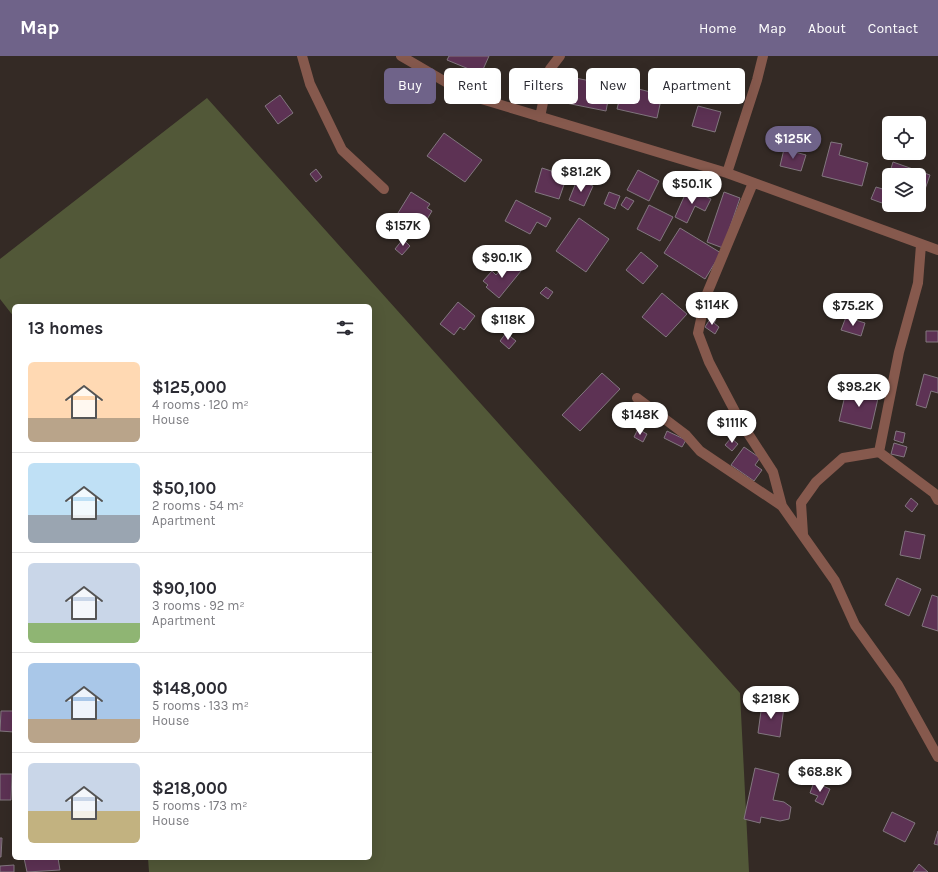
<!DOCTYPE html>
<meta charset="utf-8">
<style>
:root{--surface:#fff;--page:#f7f7f7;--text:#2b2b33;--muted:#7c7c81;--line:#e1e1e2;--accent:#6f6389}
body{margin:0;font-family:Karla,sans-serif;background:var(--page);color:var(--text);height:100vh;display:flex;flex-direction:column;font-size:15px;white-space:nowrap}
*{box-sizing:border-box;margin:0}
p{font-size:13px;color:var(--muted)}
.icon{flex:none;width:22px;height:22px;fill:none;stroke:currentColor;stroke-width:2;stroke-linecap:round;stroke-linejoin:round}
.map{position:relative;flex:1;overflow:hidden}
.drawer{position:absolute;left:12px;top:248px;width:360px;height:556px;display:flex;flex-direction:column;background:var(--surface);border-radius:6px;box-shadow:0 4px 16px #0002}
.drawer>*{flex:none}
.banner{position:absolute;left:384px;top:12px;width:380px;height:36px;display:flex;gap:8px}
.buttons{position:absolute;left:882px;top:60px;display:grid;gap:8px}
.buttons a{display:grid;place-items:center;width:44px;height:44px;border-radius:6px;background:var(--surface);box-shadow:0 4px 16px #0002;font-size:20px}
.price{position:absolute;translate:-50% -34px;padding:0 9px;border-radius:14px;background:#fff;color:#222;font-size:13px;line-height:26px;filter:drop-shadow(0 1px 2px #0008)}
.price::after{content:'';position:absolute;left:50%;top:24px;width:12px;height:9px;margin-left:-6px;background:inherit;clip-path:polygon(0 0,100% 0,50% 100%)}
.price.active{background:var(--accent);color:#fff}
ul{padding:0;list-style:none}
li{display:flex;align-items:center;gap:12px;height:100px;padding:0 16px}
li+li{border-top:1px solid var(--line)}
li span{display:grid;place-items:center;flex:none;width:112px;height:80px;border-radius:6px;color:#555}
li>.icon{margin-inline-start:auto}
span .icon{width:48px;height:48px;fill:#fffc;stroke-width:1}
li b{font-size:17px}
h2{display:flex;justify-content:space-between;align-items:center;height:48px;padding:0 16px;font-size:17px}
.chip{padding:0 14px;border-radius:6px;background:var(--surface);box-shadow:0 4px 16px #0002;font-size:14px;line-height:36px}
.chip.active{background:var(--accent);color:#fff}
header{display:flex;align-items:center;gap:24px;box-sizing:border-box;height:56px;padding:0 20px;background:var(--accent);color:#fff}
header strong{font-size:19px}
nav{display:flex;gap:22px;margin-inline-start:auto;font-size:14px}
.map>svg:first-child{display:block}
.green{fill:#525838}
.building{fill:#5d3254;stroke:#82777f}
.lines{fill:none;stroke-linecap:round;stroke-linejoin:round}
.minor{stroke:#86594d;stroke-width:10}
</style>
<header>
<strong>Map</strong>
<nav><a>Home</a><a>Map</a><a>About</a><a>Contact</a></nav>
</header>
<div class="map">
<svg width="938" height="816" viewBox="0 0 938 816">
<rect width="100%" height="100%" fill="#342a25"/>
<!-- green -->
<path class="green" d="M207 42 740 637 749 816H149L148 802H370V250H14V261L0 243V203Z"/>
<!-- building -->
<path class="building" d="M449 0H489L481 18 447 4Z
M560 19 611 29 606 55 561 46 564 35 557 34Z
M520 20 538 24 534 43 516 39Z
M623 29 662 39 657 62 617 53Z
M280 39 293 57 278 68 265 50Z
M698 50 721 56 715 76 692 70Z
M444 77 482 104 465 126 427 100Z
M831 86 842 88 839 99 868 107 862 130 822 120Z
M784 93 806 99 801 115 780 110Z
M893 106 930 119 923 139 919 137V119H889Z
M542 112 567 120 559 143 535 136Z
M316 113 322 121 316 126 310 118Z
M638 114 659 125 649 145 627 134Z
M577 124 593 130 584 150 569 144Z
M876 131 886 134 882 147 871 143Z
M688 132 711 143 705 155 695 150 687 167 675 161Z
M411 136 430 148 427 152 432 155 417 180 405 173 410 164 398 157Z
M609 136 620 140 615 153 604 148Z
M724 136 740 142 723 192 707 186Z
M626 141 634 145 628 154 621 149Z
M516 144 551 162 546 171 537 166 530 178 505 165Z
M649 149 673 161 660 185 637 173Z
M579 162 609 183 586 216 556 195Z
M680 172 721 197 705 223 664 197Z
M403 183 410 190 402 199 395 193Z
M641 196 658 210 643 228 626 214Z
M508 205 521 215 499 242 486 231 488 229 483 225 492 215 496 219Z
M546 231 553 236 548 243 540 237Z
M662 237 687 258 666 281 642 261Z
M458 246 475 260 464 274 460 271 454 279 440 268Z
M712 260 716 264 714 267 719 271 715 278 705 271Z
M846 261 865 267 861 280 841 274Z
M926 275H938V286H926Z
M506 277 516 285 509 293 500 285Z
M602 317 620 333 580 375 562 359Z
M924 318 938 322V337L931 335 926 352 916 349Z
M847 331 879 338 871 373 839 365Z
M638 373 647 378 643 386 634 381Z
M667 375 686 384 682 391 664 382Z
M896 375 905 377 903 387 894 384Z
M731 382 738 388 732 395 725 389Z
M894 387 907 391 904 401 891 398Z
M744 391 760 402 755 409 762 414 754 425 731 409Z
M911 442 918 448 912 456 905 450Z
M905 475 925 479 920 503 900 499Z
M897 522 921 533 909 560 885 549Z
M932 539 938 541V575L922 570Z
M762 648 784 651 780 681 758 677Z
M1 655H14V676L0 675Z
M755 712 779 718 773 744 784 746 791 751 789 763 780 765 761 761 760 767 744 763Z
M0 718H12L11 744H0Z
M814 726 830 733 823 749 815 745 818 740 810 737Z
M892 756 915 767 905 786 883 775Z
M938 775V789L934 788Z
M0 782H2L1 801H0Z
M24 802H58L60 814 27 816Z
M919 808 928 816H913Z
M14 809V816H0V810Z"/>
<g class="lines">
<!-- minor -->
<path class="minor" d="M302 0 310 28 342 94 384 133
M401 0 468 39 727 117 938 194
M540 61 550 13 560 0
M727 117 757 24 763 0
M753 127 706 240 698 277 709 306 740 365 773 416 782 450 835 525 855 569 898 629 938 701
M921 189 918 227 899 296 879 396 934 437 938 444
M637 342 686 379 700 395 782 450
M803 478 801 447 816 426 843 402 879 396"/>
</g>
</svg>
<div class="buttons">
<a><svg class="icon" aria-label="locate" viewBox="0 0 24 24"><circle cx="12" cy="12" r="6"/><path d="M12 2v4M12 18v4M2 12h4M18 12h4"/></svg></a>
<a><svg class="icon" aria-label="layers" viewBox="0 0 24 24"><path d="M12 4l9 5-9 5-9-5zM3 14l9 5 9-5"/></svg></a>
</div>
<b class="price active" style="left:793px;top:104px">$125K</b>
<b class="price" style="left:581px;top:137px">$81.2K</b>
<b class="price" style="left:692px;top:149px">$50.1K</b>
<b class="price" style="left:403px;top:191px">$157K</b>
<b class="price" style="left:502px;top:223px">$90.1K</b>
<b class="price" style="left:712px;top:270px">$114K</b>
<b class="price" style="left:853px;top:271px">$75.2K</b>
<b class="price" style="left:508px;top:285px">$118K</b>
<b class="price" style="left:859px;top:352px">$98.2K</b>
<b class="price" style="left:640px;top:380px">$148K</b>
<b class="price" style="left:732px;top:388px">$111K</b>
<b class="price" style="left:771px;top:664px">$218K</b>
<b class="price" style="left:820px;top:737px">$68.8K</b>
<div class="banner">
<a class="chip active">Buy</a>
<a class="chip">Rent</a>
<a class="chip">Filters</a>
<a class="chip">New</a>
<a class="chip">Apartment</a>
</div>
<section class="drawer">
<h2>13 homes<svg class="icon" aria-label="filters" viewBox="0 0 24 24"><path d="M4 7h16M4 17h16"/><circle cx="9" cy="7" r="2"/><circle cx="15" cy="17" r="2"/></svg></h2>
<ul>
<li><span style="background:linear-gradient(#ffd9b3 70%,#b9a48a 0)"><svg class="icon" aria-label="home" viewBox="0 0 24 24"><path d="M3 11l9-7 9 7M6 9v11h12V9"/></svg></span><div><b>$125,000</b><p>4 rooms · 120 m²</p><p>House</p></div></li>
<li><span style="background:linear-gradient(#bfe0f5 65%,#9aa5b1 0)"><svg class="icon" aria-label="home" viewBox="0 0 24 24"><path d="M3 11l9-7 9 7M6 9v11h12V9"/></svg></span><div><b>$50,100</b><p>2 rooms · 54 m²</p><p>Apartment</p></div></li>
<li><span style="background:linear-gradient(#c9d6e8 75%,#8fb573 0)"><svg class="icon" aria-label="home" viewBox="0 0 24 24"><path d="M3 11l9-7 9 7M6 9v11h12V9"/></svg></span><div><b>$90,100</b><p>3 rooms · 92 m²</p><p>Apartment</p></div></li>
<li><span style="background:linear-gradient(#a9c7e8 70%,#b9a48a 0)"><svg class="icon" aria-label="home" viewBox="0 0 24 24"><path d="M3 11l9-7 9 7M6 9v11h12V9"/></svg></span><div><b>$148,000</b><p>5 rooms · 133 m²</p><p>House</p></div></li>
<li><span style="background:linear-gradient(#c9d6e8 60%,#c2b280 0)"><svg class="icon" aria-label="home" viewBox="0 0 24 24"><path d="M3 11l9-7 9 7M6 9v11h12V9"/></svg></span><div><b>$218,000</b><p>5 rooms · 173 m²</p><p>House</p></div></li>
</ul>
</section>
</div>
